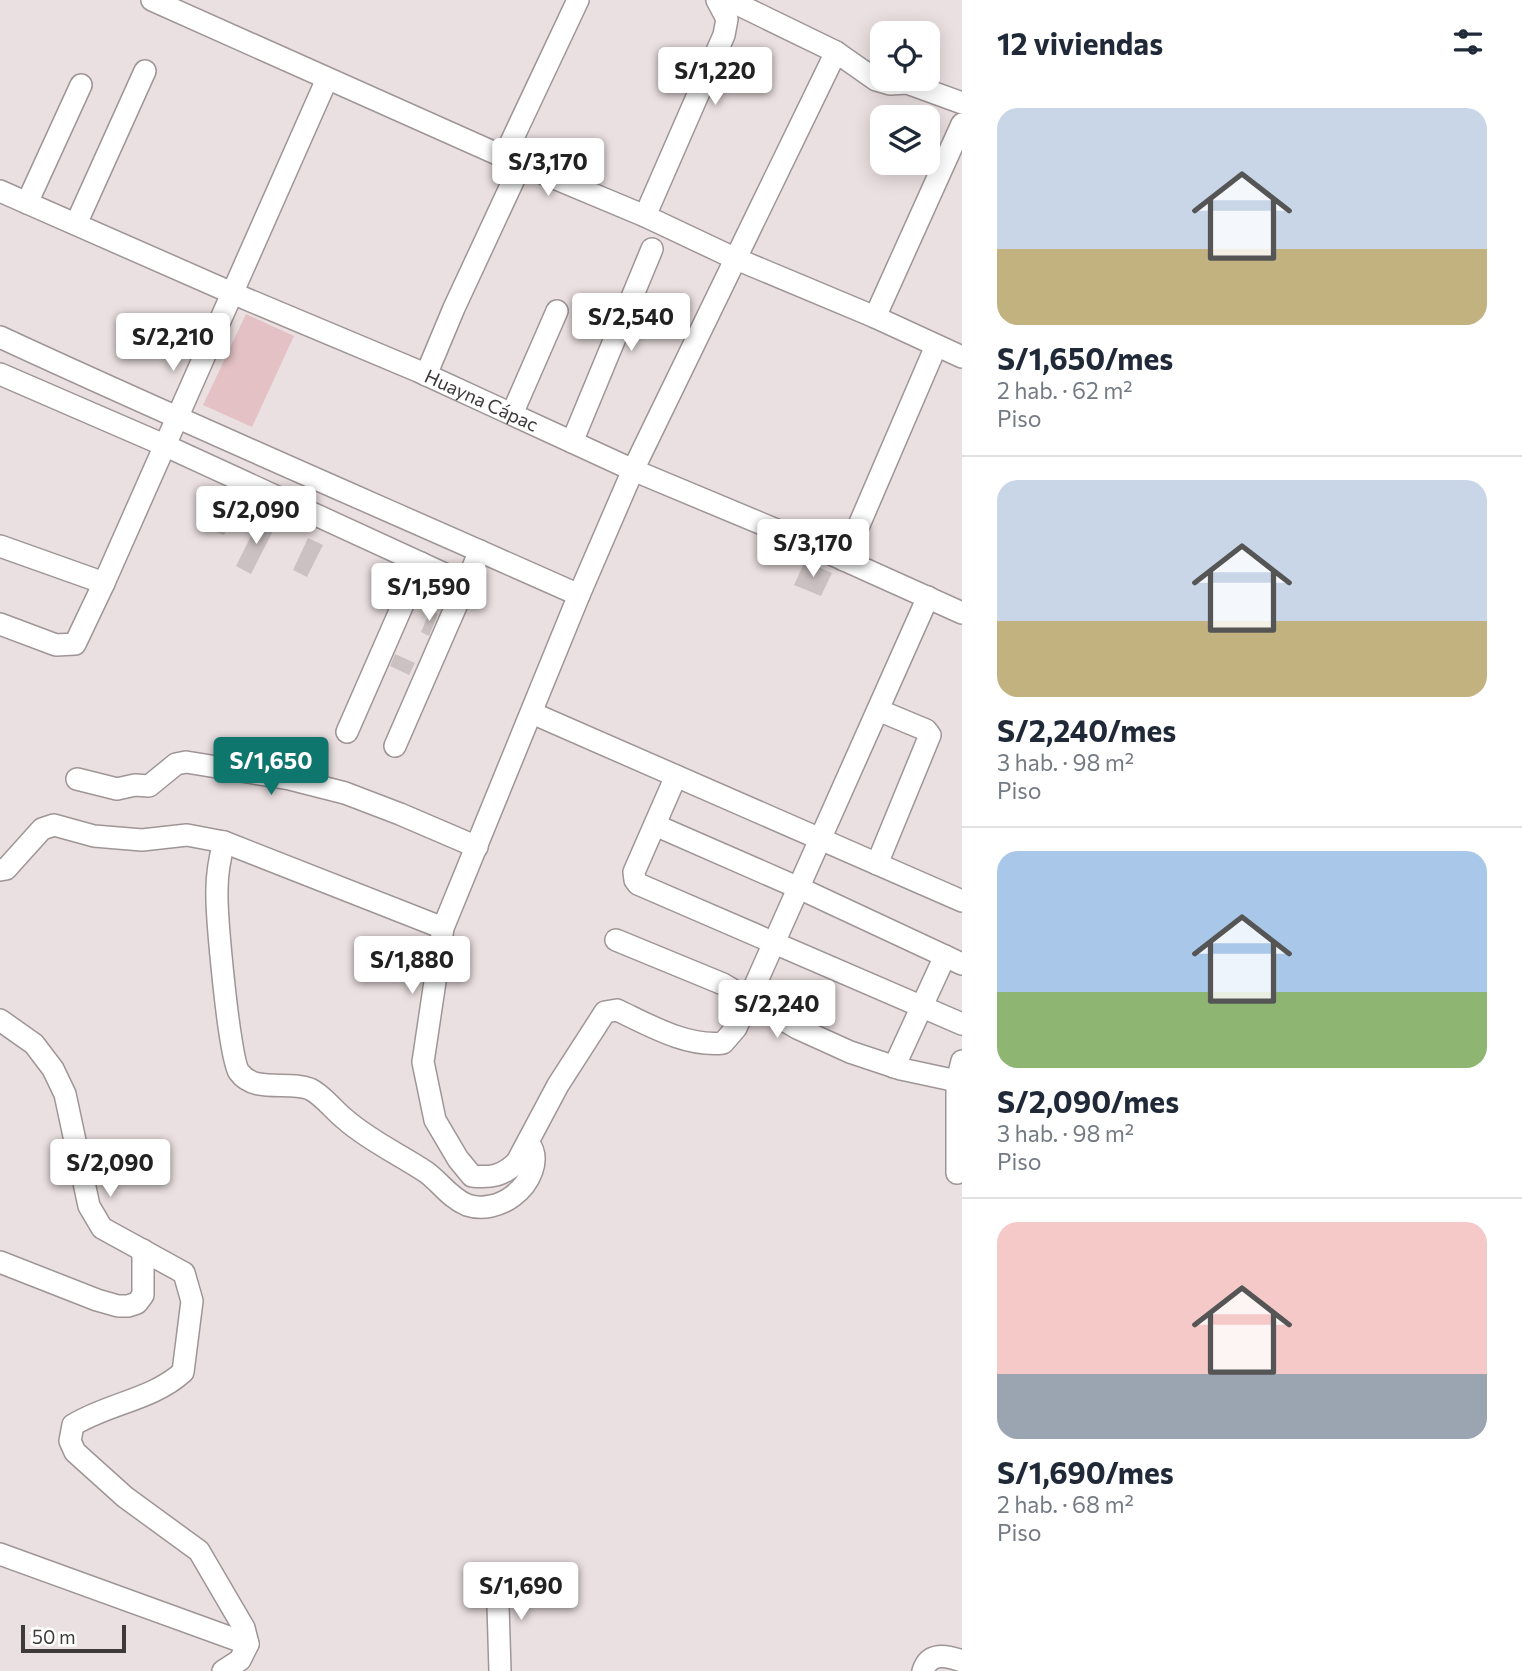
<!DOCTYPE html>
<html lang="es">
<meta charset="utf-8">
<style>
:root{--surface:#fff;--page:#f2f2f3;--text:#1f2937;--muted:#747a83;--line:#e0e1e3;--accent:#0f766e}
body{margin:0;font-family:Commissioner,sans-serif;background:var(--page);color:var(--text);height:100vh;display:flex;flex-direction:column;font-size:26px;white-space:nowrap}
*{box-sizing:border-box;margin:0}
p{font-size:23px;color:var(--muted)}
.icon{flex:none;width:38px;height:38px;fill:none;stroke:currentColor;stroke-width:2;stroke-linecap:round;stroke-linejoin:round}
.map{position:relative;flex:1;overflow:hidden}
.details{display:flex;flex-direction:column;background:var(--surface);width:560px}
.details>*{flex:none}
.controls{position:absolute;left:870px;top:21px;display:grid;gap:14px}
.controls a{display:grid;place-items:center;width:70px;height:70px;border-radius:14px;background:var(--surface);box-shadow:0 4px 18px #0003;font-size:35px}
.scale{position:absolute;left:21px;bottom:18px;width:105px;box-sizing:border-box;padding-left:7px;border:4px solid #3e3a3a;border-top:0;font-size:19px;line-height:24px;white-space:nowrap;color:#3e3a3a;-webkit-text-stroke:5px #fff;paint-order:stroke}
.price{position:absolute;translate:-50% -60px;padding:0 16px;border-radius:7px;background:#fff;color:#222;font-size:23px;line-height:46px;filter:drop-shadow(0 2px 4px #0008)}
.price::after{content:'';position:absolute;left:50%;top:42px;width:21px;height:16px;margin-left:-10px;background:inherit;clip-path:polygon(0 0,100% 0,50% 100%)}
.price.active{background:var(--accent);color:#fff}
ul{padding:0;list-style:none}
li{display:grid;align-content:center;gap:14px;height:371px;padding:0 35px}
li+li{border-top:2px solid var(--line)}
li span{display:grid;place-items:center;height:217px;border-radius:21px;color:#555}
li>.icon{margin-inline-start:auto}
span .icon{width:126px;height:126px;fill:#fffc;stroke-width:1}
li b{font-size:30px}
h2{display:flex;justify-content:space-between;align-items:center;height:84px;padding:0 35px;font-size:30px}
main{display:flex;flex:1;min-height:0}
.map>svg:first-child{display:block}
.green{fill:#e3c1c4}
.building{fill:#cbc1c2}
.lines{fill:none;stroke-linecap:round;stroke-linejoin:round}
.minor-casing{stroke:#9f9596;stroke-width:24}
.minor{stroke:#fff;stroke-width:21}
.labels{text-anchor:middle;stroke-width:6;stroke-linejoin:round;paint-order:stroke}
.street-label{font-size:19px;fill:#3e3a3a;stroke:#fff}
</style>
<main>
<div class="map">
<svg width="962" height="1671" viewBox="0 0 962 1671">
<rect width="100%" height="100%" fill="#ebe0e1"/>
<!-- green -->
<path class="green" d="M246 314 294 336 252 427 203 405Z"/>
<!-- building -->
<path class="building" d="M221 496 237 502 224 535 208 529Z
M260 518 276 525 251 574 236 566Z
M308 538 323 545 307 577 293 570Z
M805 561 832 573 821 596 794 585Z
M430 611 438 614 429 636 421 632Z
M395 654 415 663 409 675 390 666Z"/>
<g class="lines">
<!-- minor casing -->
<g class="minor-casing">
<g id="minor">
<path d="M152 0 504 157 645 216 734 258 875 317 962 357"/>
<path d="M729 0 836 52 876 80 890 84 907 83 962 103"/>
<path d="M836 52 633 470 579 595 443 928 423 1062 435 1120 458 1159 472 1176C491 1178 503 1176 517 1162L558 1085 605 1012 617 1010C649 1025 686 1047 723 1043L736 1028 928 597"/>
<path d="M504 157 578 0"/>
<path id="s1" d="M0 191 232 293 418 371 633 470 791 536 962 613"/>
<path d="M27 203 81 85"/>
<path d="M645 216 724 35 727 19 717 0"/>
<path d="M76 224 145 71"/>
<path d="M875 317 962 124"/>
<path d="M0 337C192 426 386 509 579 595"/>
<path d="M0 374 164 445 464 583"/>
<path d="M426 375 454 308 521 164"/>
<path d="M512 414 557 311"/>
<path d="M572 442 652 249"/>
<path d="M0 546 104 583"/>
<path d="M844 560 936 346"/>
<path d="M0 624 56 645 75 644 104 583 327 79"/>
<path d="M532 713 962 901"/>
<path d="M347 732 421 563"/>
<path d="M395 746 480 551"/>
<path d="M676 776 634 872 635 880 638 884 962 1024"/>
<path d="M77 779 117 789 135 785 149 786 176 764 186 762 290 779 345 793 400 814 477 847"/>
<path d="M655 825 799 888 962 964"/>
<path d="M224 842C220 857 217 873 217 889 216 913 229 1058 239 1072 255 1094 288 1080 310 1089 323 1095 334 1111 346 1120 370 1141 399 1154 426 1172 440 1182 450 1198 467 1205 482 1210 500 1206 513 1196 529 1184 542 1160 528 1142"/>
<path d="M877 864 930 735 926 730 878 710"/>
<path d="M0 870 6 869 42 829 54 825 94 836 142 840 187 835 224 842 443 928"/>
<path d="M616 940 723 984 797 1028 850 1052 901 1069 957 1081"/>
<path d="M0 1020 34 1044 53 1069 65 1094 89 1206 102 1228 184 1273 192 1301 183 1372C152 1400 109 1403 73 1425L70 1441 75 1452 125 1497 199 1551 244 1628 248 1644 240 1660 223 1671"/>
<path d="M894 1067 945 956"/>
<path d="M957 1173V1081L962 1061"/>
<path d="M0 1262 97 1300 118 1306H128L137 1303 143 1295V1250"/>
<path d="M0 1554 248 1644"/>
<path d="M489 1584 498 1605 500 1671"/>
<path d="M923 1671C929 1652 946 1655 962 1661"/>
</g>
</g>
<!-- minor -->
<use href="#minor" class="minor"/>
</g>
<g class="labels">
<!-- street labels -->
<g class="street-label">
<text dy="7" stroke="none"><textPath href="#s1" startOffset="525">Huayna Cápac</textPath></text>
</g>
</g>
</svg>
<div class="controls">
<a><svg class="icon" aria-label="locate" viewBox="0 0 24 24"><circle cx="12" cy="12" r="6"/><path d="M12 2v4M12 18v4M2 12h4M18 12h4"/></svg></a>
<a><svg class="icon" aria-label="layers" viewBox="0 0 24 24"><path d="M12 4l9 5-9 5-9-5zM3 14l9 5 9-5"/></svg></a>
</div>
<div class="scale">50 m</div>
<b class="price" style="left:715px;top:107px">S/1,220</b>
<b class="price" style="left:548px;top:198px">S/3,170</b>
<b class="price" style="left:631px;top:353px">S/2,540</b>
<b class="price" style="left:173px;top:373px">S/2,210</b>
<b class="price" style="left:256px;top:546px">S/2,090</b>
<b class="price" style="left:813px;top:579px">S/3,170</b>
<b class="price" style="left:429px;top:623px">S/1,590</b>
<b class="price active" style="left:271px;top:797px">S/1,650</b>
<b class="price" style="left:412px;top:996px">S/1,880</b>
<b class="price" style="left:777px;top:1040px">S/2,240</b>
<b class="price" style="left:110px;top:1199px">S/2,090</b>
<b class="price" style="left:521px;top:1622px">S/1,690</b>
</div>
<section class="details">
<h2>12 viviendas<svg class="icon" aria-label="filters" viewBox="0 0 24 24"><path d="M4 7h16M4 17h16"/><circle cx="9" cy="7" r="2"/><circle cx="15" cy="17" r="2"/></svg></h2>
<ul>
<li><span style="background:linear-gradient(#c9d6e8 65%,#c2b280 0)"><svg class="icon" aria-label="home" viewBox="0 0 24 24"><path d="M3 11l9-7 9 7M6 9v11h12V9"/></svg></span><div><b>S/1,650/mes</b><p>2 hab. · 62 m²</p><p>Piso</p></div></li>
<li><span style="background:linear-gradient(#c9d6e8 65%,#c2b280 0)"><svg class="icon" aria-label="home" viewBox="0 0 24 24"><path d="M3 11l9-7 9 7M6 9v11h12V9"/></svg></span><div><b>S/2,240/mes</b><p>3 hab. · 98 m²</p><p>Piso</p></div></li>
<li><span style="background:linear-gradient(#a9c7e8 65%,#8fb573 0)"><svg class="icon" aria-label="home" viewBox="0 0 24 24"><path d="M3 11l9-7 9 7M6 9v11h12V9"/></svg></span><div><b>S/2,090/mes</b><p>3 hab. · 98 m²</p><p>Piso</p></div></li>
<li><span style="background:linear-gradient(#f6c9c9 70%,#9aa5b1 0)"><svg class="icon" aria-label="home" viewBox="0 0 24 24"><path d="M3 11l9-7 9 7M6 9v11h12V9"/></svg></span><div><b>S/1,690/mes</b><p>2 hab. · 68 m²</p><p>Piso</p></div></li>
</ul>
</section>
</main>
